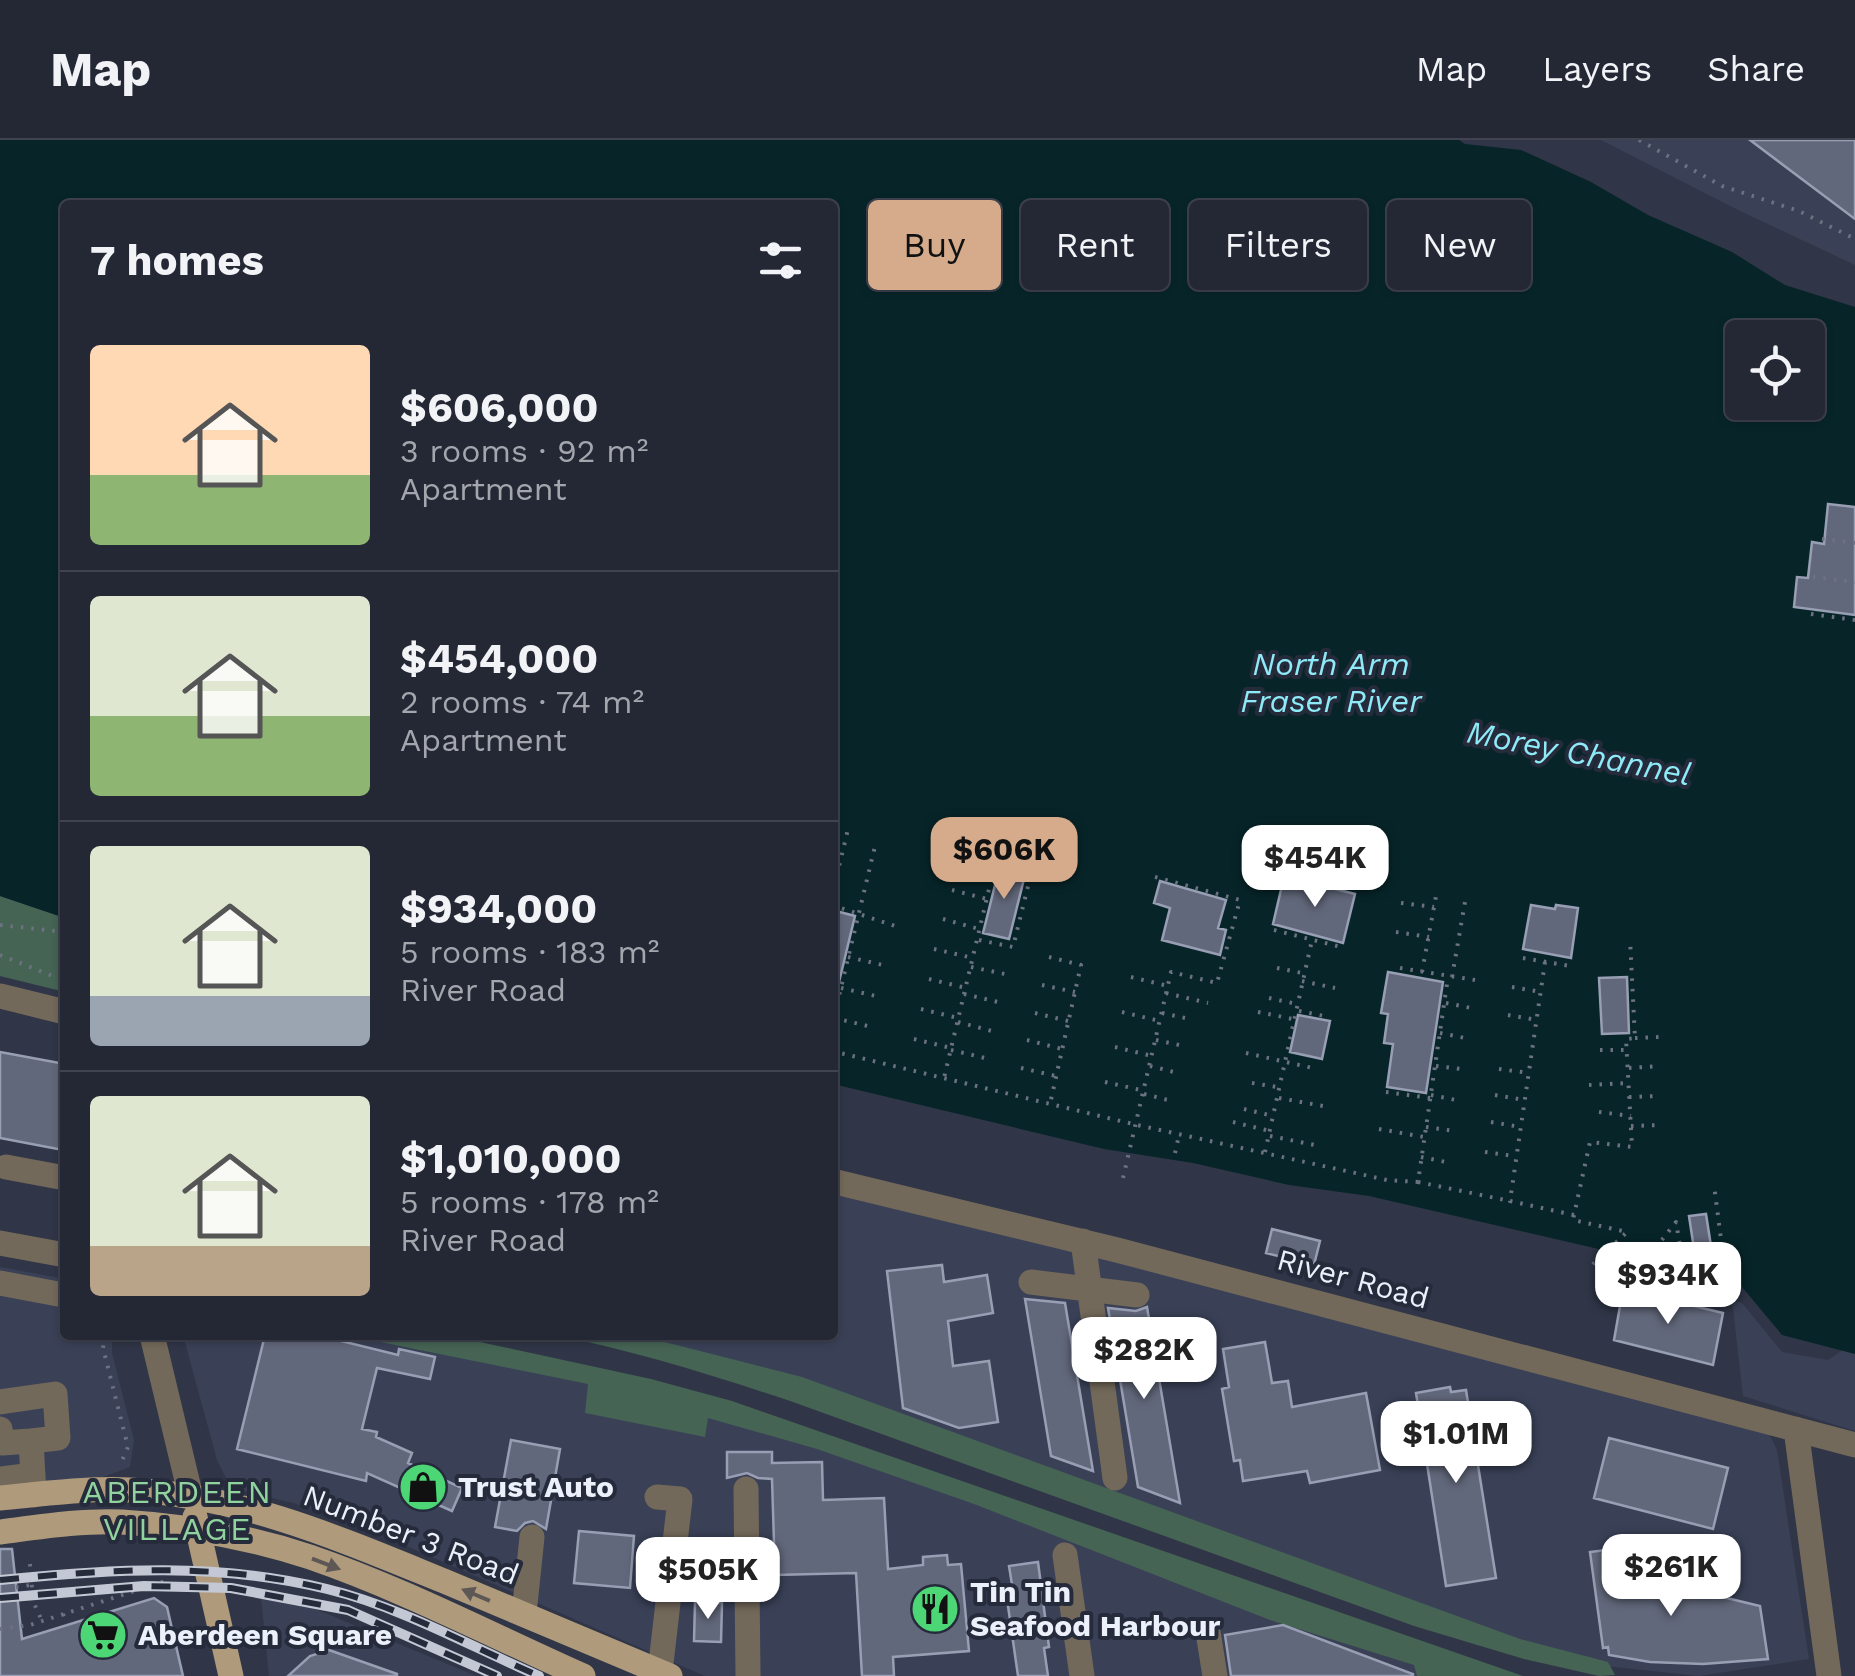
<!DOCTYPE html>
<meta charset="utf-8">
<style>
:root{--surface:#242835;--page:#303441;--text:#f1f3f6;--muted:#a3a6ad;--line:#414450;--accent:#d6ab8b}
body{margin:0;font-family:"Work Sans",sans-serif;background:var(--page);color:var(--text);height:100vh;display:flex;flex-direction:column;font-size:38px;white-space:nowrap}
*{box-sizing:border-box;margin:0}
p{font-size:32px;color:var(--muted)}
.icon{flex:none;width:55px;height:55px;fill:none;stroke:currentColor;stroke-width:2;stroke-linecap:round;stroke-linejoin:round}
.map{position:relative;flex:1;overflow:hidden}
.sheet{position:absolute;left:60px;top:60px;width:778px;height:1140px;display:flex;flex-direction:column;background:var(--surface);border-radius:10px;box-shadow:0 2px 8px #0004,0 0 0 2px var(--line)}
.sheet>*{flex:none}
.guide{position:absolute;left:868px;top:60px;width:838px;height:90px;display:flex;gap:20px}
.fabs{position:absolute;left:1725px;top:180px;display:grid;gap:20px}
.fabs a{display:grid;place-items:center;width:100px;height:100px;border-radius:10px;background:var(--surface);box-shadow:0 2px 8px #0004,0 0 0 2px var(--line);font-size:50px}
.price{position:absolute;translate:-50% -85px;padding:0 22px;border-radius:20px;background:#fff;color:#222;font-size:32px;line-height:65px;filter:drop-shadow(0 2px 5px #0008)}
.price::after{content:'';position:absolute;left:50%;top:60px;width:30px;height:22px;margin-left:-15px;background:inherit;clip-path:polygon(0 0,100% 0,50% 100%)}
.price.on{background:var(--accent);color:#111}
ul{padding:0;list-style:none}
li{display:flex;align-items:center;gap:30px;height:250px;padding:0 30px}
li+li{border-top:2px solid var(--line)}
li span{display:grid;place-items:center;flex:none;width:280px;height:200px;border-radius:10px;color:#555}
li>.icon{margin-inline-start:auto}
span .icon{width:120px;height:120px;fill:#fffc;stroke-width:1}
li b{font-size:42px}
h2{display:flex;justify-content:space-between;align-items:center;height:120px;padding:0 30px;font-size:42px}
.chip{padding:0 35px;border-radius:10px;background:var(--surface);box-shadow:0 2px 8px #0004,0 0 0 2px var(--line);font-size:35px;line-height:90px}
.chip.on{background:var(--accent);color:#111}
header{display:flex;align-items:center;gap:60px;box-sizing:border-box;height:140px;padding:0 50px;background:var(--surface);border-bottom:2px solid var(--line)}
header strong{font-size:48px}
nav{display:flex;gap:55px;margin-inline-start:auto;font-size:35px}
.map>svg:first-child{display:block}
.built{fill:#3a4157}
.green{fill:#456454}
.water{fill:#072529;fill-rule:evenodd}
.building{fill:#62687b;stroke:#989fb4;stroke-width:2.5}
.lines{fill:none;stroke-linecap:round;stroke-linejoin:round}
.path{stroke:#6c7281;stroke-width:4;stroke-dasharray:2.5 8;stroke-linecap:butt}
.minor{stroke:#73695a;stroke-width:25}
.major{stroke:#af9b7b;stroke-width:25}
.rail-casing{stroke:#c4c8d5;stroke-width:10}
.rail{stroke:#262b3c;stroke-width:6;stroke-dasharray:19;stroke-linecap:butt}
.oneway{fill:#5d5855}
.labels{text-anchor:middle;stroke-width:8;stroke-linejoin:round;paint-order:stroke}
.street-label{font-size:30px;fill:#ecf0fb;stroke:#262b3c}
.poi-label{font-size:30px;font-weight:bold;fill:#ecf0fb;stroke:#262b3c;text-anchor:start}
.water-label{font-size:32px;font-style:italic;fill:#8eeaf6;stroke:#262b3c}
.neighbourhood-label{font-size:32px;letter-spacing:2.5px;fill:#91d39e;stroke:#262b3c}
</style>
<header>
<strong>Map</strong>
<nav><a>Map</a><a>Layers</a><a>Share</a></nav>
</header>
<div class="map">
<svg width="1855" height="1536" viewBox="0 0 1855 1536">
<rect width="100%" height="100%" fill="#303647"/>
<!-- built -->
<path class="built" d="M1601 0H1855V125L1740 71Z
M833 1052 1094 1116 1769 1294 1777 1310 1809 1519 1699 1536 1577 1523 614 1195H832Z
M0 1127 65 1139V1195H112V1213L134 1300 130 1327 103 1337 0 1347Z
M1732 1160 1742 1163 1782 1212 1828 1220 1846 1208 1855 1210V1291L1743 1256Z
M183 1195H392L453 1203 810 1301 1458 1536H705L365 1388 293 1363 240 1350 226 1338 217 1320Z
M261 1457 306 1465 476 1536H269Z"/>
<!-- green -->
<path class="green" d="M0 756 65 778V852L0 836Z
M346 1195H448L651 1239 732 1261 1523 1536H1417L1414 1525 1270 1480 974 1364 817 1309 708 1278 705 1297 585 1273 588 1244Z
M555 1195H637L802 1237 1520 1499 1608 1522 1615 1535 1599 1536 1524 1519 1414 1486 793 1262C715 1236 636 1211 555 1195Z"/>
<!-- water -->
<path class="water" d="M0 0H1459L1465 4 1521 10 1591 42 1648 75 1732 112 1785 145 1855 167V1214L1782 1195 1737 1141 1369 1056 1289 1045 1193 1023 1104 1009 833 944 832 65H65V778L0 756ZM1742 198H1808V262H1742Z"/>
<!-- building -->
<path class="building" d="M1750 0H1855V79Z
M1828 364 1855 367V475L1794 467 1797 437 1808 438 1812 402 1824 404Z
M1000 725 1026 731 1009 799 983 793Z
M1160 741 1226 760 1218 788 1226 790 1220 815 1162 800 1170 768 1154 763Z
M1283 741 1307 746 1308 742 1355 754 1343 803 1273 784Z
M1531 765 1555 769 1556 765 1578 768 1571 818 1523 809Z
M832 770 855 776 839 842 832 841Z
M1388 832 1443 842 1426 953 1387 947 1393 904 1384 903 1388 874 1381 873Z
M1627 837 1629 893 1602 894 1599 838Z
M1298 875 1330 881 1322 919 1290 912Z
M0 912 65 924 63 1010 0 998Z
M1706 1074 1711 1106 1694 1109 1689 1076Z
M1272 1089 1320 1101 1314 1125 1266 1113Z
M942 1125 944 1142 987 1135 993 1173 948 1181 953 1226 989 1221 998 1282 959 1288 903 1268 887 1131Z
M1623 1149 1723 1173 1713 1225 1614 1200Z
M1025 1159 1065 1163 1093 1331 1051 1316Z
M1147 1167 1180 1363 1138 1347 1108 1168 1136 1171Z
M265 1195H317L398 1215 399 1209 435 1217 430 1239 377 1228 362 1289 377 1292 376 1297 412 1313 408 1323 462 1348 452 1371 367 1333 366 1341 237 1309Z
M1265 1202 1272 1243 1288 1241 1292 1267 1366 1253 1380 1330 1310 1343 1307 1331 1243 1341 1240 1320 1234 1321 1222 1249 1229 1247 1223 1209Z
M1450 1247 1451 1252 1466 1250 1496 1438 1446 1446 1416 1253Z
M1609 1298 1728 1328 1713 1389 1594 1358Z
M511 1300 560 1309 546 1389 533 1381 525 1383 517 1391 495 1387Z
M727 1312H772V1323L822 1322 823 1360 884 1358 888 1429 923 1425V1417L947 1415 948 1425 961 1424 969 1511 893 1517 894 1536H862L856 1433 775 1435 772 1339 758 1338 747 1333 727 1338Z
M579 1391 634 1396 630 1448 574 1443Z
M1622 1408 1627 1434 1760 1466 1768 1519 1703 1524 1650 1522 1609 1515 1608 1507 1603 1508 1590 1412Z
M0 1409H12L22 1499 154 1458 167 1467 183 1536H0Z
M1038 1422 1049 1507 1044 1508 1048 1536H1018L1006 1452 1013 1451 1009 1426Z
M695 1462 722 1463 721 1502 694 1501Z
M1283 1485 1413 1534V1536H1231L1225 1495Z
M329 1510 397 1534V1536H288L310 1516Z"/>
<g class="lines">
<!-- path -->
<path class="path" d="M1639 0 1722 46 1799 71 1855 99
M1822 399 1855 403
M1813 437 1855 442
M1811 474 1855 480
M939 711 995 724 944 938
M952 750 987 759
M832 756 848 689
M1401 763 1434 767
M832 765 895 786
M943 779 979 789
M0 785 65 792
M1274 790 1341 807
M1396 792 1429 797
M979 800 1013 807 1031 734
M934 809 973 818
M0 815 65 841
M848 817 887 826
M1049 817 1081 825 1050 964
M1523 818 1570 826
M1545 822 1510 1061 1574 1075 1590 1002 1632 1007 1626 899 1635 898 1630 799
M971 827 1005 834
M1277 828 1302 833
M1400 828 1475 840
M1422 832 1436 756
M1131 837 1168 846
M1452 837 1465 762
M929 839 966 848
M1302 841 1335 848
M1042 845 1075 852
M1512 847 1541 852
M841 848 880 857
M1166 853 1208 863
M964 854 998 862
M1269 858 1297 864
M1446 863 1471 868
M921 869 958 878
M1299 871 1329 877
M1122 872 1160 881
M1258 872 1293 879
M1035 873 1068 881
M1162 873 1190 879
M1508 875 1537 880
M834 878 872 887
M958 882 992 891
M832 885 876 702
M1440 893 1465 898
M1635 898 1659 897
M914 899 951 908
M1027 900 1062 909
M1156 900 1184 906
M1115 907 1152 916
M951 910 985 918
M1600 910H1627
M832 911 1137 985 1387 1040 1418 1042 1448 837
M1246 913 1317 929
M1150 926 1178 933
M1436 926 1461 929
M1021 928 1056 936
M1629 928 1660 926
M1499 929 1529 933
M1105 942 1145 951
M1252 943 1277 947
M1589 945 1629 943
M1386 952 1430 958
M1144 954 1172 961
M1431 955 1456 960
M1495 955 1525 960
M1629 957 1659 956
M1279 958 1323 966
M1244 969 1273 976
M1599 972 1631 976
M1233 982 1270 991
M1491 982 1521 987
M1631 986 1661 985
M1426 987 1455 991
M1379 989 1424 997
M1270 996 1315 1005
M1265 1012 1312 800
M1485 1012 1514 1016
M1175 1013 1179 995
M1421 1017 1446 1022
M1123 1038 1171 832 1217 843 1240 760 1148 735
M1418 1042 1510 1061
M1574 1075 1573 1080 1627 1092 1590 1127
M1681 1112 1722 1107 1714 1045
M1617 1144 1654 1110 1676 1082 1690 1165
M105 1195 103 1208 128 1307 120 1325
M30 1424 33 1461 42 1481
M16 1447 31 1445
M63 1474 67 1484
M0 1489 30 1485 165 1441"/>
<!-- minor -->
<path class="minor" d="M0 856 65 872
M6 1027 65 1038
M832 1041 1117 1110 1855 1305
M1083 1101 1115 1338
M0 1103 65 1115
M1031 1142 1137 1155
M0 1143 58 1154
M152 1195 191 1357
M0 1262 55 1254 58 1298 31 1301 34 1355
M0 1289 2 1303 31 1301
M1796 1289 1829 1536
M0 1339 33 1335
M746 1349 748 1536
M657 1357 680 1359 660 1532
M1065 1415 1082 1536
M524 1474 532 1397
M1208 1492 1215 1536"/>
<!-- major -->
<path class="major" d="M0 1358C43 1354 86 1348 130 1350 240 1355 343 1400 444 1441 519 1473 595 1504 670 1536
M195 1377 231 1536
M0 1392C39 1387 83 1380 122 1382 185 1386 250 1397 310 1417 403 1449 493 1496 583 1536"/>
<!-- rail casing -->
<g class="rail-casing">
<path id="rail" d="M0 1440C112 1429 216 1422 327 1449 401 1467 470 1506 539 1536
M0 1458 144 1446 231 1448 348 1470 497 1536"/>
</g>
<!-- rail -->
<use href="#rail" class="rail"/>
</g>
<!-- one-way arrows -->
<defs><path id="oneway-solid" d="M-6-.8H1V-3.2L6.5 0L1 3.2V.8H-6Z" transform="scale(2.5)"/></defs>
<g class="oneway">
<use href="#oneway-solid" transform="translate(326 1424) rotate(21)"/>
<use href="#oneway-solid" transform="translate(476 1455) rotate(-157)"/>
</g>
<!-- icons -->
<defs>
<g id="shop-disc" transform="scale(2.5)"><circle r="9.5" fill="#4dd676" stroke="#262b3c"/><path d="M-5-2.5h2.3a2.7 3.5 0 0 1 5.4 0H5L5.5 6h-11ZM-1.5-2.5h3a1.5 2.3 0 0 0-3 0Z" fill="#111"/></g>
<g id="restaurant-disc" transform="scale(2.5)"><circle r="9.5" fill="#4dd676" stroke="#262b3c"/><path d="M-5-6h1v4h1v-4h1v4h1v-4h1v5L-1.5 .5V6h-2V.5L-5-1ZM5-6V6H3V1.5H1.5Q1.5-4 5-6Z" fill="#111"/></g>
<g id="supermarket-disc" transform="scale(2.5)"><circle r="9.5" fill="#4dd676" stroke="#262b3c"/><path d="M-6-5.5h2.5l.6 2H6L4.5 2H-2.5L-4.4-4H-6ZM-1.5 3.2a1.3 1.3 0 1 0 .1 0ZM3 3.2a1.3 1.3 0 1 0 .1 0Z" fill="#111"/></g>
</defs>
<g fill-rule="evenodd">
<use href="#shop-disc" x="423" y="1347"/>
<use href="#restaurant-disc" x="935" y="1469"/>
<use href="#supermarket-disc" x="103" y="1495"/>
</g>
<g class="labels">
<!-- street labels -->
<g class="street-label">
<text transform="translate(1353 1139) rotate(15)" y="10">River Road</text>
<text transform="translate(411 1395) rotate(21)" y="10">Number 3 Road</text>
</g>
<!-- poi labels -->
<g class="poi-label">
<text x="458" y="1357">Trust Auto</text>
<text x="970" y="1462">Tin Tin<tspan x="970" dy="34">Seafood Harbour</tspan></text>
<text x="138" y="1505">Aberdeen Square</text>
</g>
<!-- water labels -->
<g class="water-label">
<text x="1331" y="535">North Arm<tspan x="1331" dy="37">Fraser River</tspan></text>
<text transform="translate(1579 613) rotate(11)" y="11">Morey Channel</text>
</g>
<!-- neighbourhood labels -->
<g class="neighbourhood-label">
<text x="178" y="1363">ABERDEEN<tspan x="178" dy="37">VILLAGE</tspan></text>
</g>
</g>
</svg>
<div class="fabs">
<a><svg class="icon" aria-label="locate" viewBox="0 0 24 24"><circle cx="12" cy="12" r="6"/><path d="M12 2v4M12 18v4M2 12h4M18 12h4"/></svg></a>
</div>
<b class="price on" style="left:1004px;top:762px">$606K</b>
<b class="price" style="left:1315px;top:770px">$454K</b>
<b class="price" style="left:1668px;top:1187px">$934K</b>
<b class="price" style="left:1144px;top:1262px">$282K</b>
<b class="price" style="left:1456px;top:1346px">$1.01M</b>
<b class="price" style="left:1671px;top:1479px">$261K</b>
<b class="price" style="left:708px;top:1482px">$505K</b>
<div class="guide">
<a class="chip on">Buy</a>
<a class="chip">Rent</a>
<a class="chip">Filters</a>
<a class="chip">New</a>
</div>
<section class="sheet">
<h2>7 homes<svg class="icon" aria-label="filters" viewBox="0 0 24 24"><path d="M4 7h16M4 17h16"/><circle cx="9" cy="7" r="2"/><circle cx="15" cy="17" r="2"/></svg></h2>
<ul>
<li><span style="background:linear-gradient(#ffd9b3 65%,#8fb573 0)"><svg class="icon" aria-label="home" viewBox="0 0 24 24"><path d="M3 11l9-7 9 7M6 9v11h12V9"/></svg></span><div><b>$606,000</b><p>3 rooms · 92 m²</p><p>Apartment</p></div></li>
<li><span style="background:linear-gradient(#dfe7d0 60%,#8fb573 0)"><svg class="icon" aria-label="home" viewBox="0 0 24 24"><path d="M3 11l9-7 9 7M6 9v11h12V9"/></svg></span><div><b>$454,000</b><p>2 rooms · 74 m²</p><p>Apartment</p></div></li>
<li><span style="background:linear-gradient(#dfe7d0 75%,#9aa5b1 0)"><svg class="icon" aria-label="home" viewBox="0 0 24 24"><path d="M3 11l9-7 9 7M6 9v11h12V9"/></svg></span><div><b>$934,000</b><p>5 rooms · 183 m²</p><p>River Road</p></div></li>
<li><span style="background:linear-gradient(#dfe7d0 75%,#b9a48a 0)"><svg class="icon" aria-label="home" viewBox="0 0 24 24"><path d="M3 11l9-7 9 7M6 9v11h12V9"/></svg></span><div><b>$1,010,000</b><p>5 rooms · 178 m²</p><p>River Road</p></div></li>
</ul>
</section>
</div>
